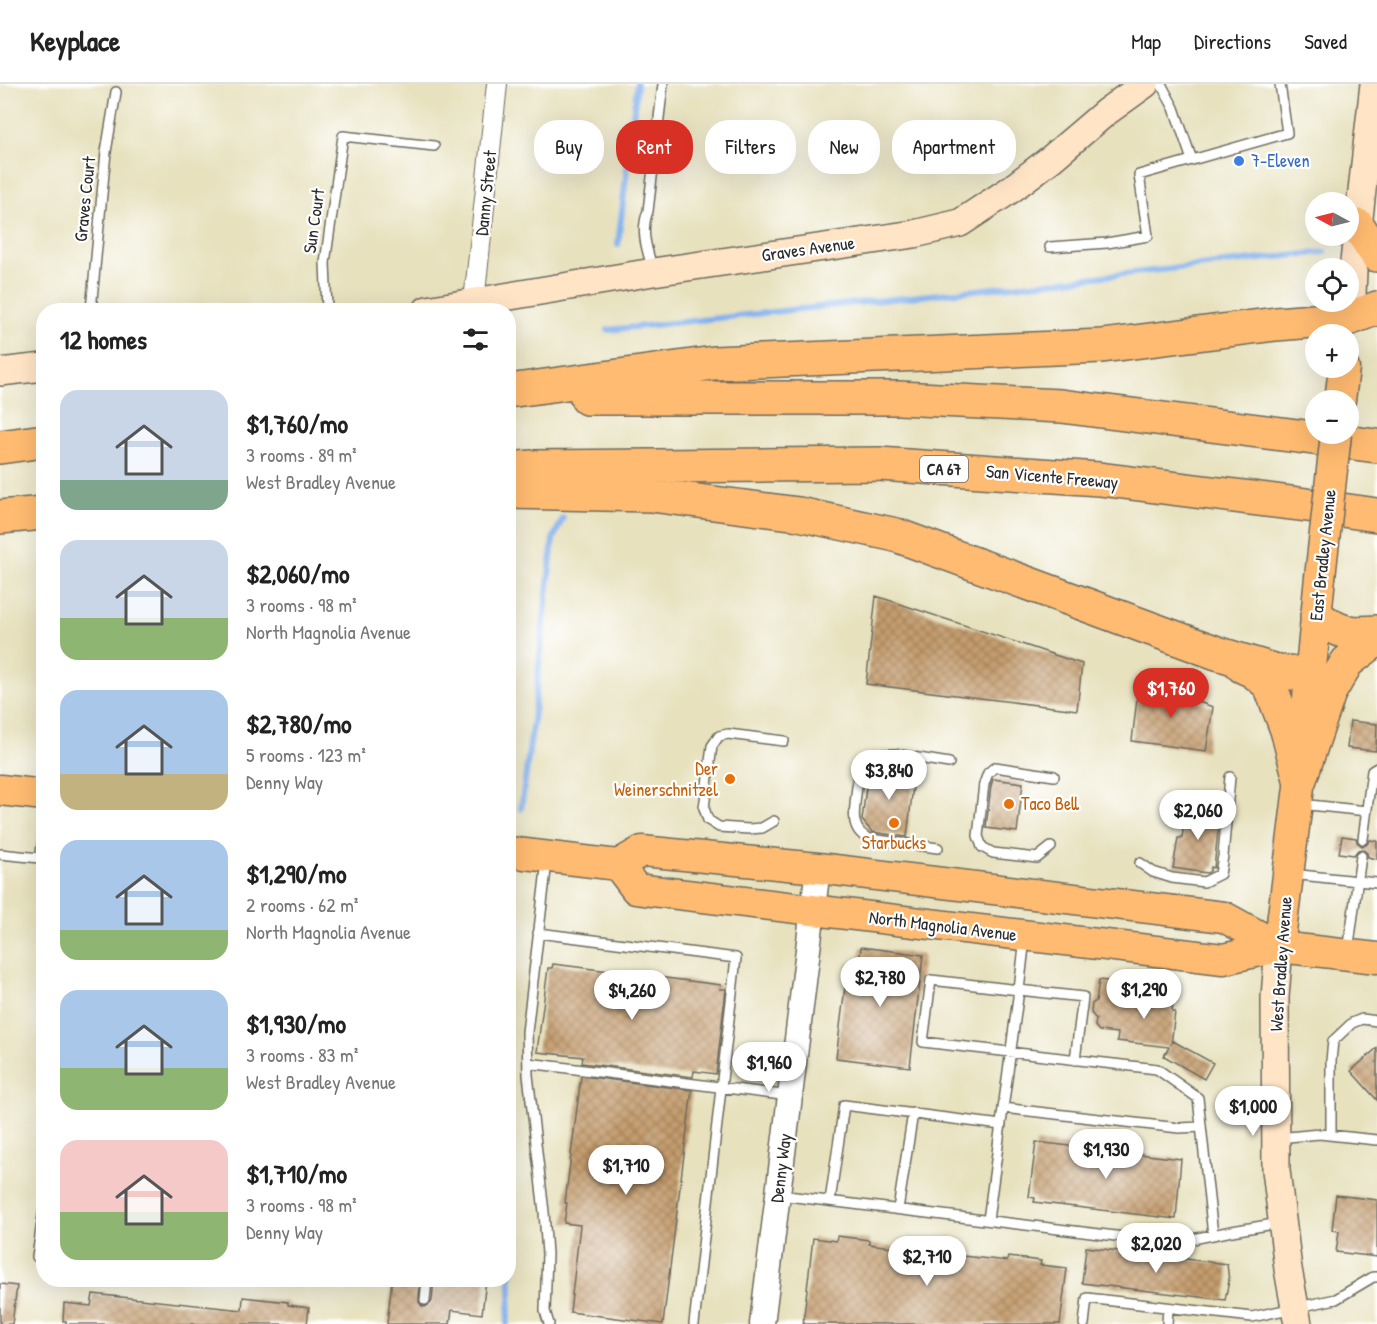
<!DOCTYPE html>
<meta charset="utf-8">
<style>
:root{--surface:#fff;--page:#f2f2f2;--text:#222;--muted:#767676;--line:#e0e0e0;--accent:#d93025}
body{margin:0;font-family:"Patrick Hand",sans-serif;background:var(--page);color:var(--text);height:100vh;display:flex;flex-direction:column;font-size:22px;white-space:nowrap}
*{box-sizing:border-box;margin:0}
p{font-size:20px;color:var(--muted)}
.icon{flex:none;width:33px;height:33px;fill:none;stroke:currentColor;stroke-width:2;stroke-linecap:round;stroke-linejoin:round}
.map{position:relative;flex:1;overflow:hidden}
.panel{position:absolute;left:36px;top:219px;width:480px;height:984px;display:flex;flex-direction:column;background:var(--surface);border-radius:24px;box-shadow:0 6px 24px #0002}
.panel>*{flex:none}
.banner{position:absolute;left:534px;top:36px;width:570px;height:54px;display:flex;gap:12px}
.needle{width:39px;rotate:277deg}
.tools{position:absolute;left:1305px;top:108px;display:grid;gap:12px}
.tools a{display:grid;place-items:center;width:54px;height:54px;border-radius:50%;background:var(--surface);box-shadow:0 6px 24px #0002;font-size:30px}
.price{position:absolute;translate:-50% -51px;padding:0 14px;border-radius:21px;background:#fff;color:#222;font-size:20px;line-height:39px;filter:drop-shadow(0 2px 3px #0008)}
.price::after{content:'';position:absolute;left:50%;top:36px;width:18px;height:14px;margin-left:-9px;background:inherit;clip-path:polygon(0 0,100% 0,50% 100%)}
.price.selected{background:var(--accent);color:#fff}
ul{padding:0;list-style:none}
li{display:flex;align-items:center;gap:18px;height:150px;padding:0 24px}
li span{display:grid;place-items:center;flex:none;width:168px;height:120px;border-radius:18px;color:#555}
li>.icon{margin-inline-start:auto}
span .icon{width:72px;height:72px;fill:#fffc;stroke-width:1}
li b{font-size:26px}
h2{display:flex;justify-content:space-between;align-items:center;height:72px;padding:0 24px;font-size:26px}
.tag{padding:0 21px;border-radius:24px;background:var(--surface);box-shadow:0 6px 24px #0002;font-size:21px;line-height:54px}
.tag.selected{background:var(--accent);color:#fff}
header{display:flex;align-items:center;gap:36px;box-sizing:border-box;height:84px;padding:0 30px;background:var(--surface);border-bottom:2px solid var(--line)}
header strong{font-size:28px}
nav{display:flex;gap:33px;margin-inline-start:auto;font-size:21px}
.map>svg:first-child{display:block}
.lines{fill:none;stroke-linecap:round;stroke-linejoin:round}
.stream{stroke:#82b1ed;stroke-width:6}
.building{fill:url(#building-cross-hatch)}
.service-casing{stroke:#6d6b5e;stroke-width:12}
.minor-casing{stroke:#6d6b5e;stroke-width:22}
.tertiary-casing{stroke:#6d6b5e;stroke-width:27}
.secondary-casing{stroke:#6d6b5e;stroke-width:30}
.primary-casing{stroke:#6d6b5e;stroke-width:33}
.motorway-casing{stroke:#6d6b5e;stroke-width:36}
.service{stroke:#fff;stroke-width:9}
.minor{stroke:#fff;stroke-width:20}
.tertiary{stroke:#fff;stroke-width:24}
.secondary{stroke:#ffe4c6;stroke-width:27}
.primary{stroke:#ffbb71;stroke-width:30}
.motorway{stroke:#ffbb71;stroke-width:33}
.primary-bridge-casing{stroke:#6d6b5e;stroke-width:33;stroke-linecap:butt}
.primary-bridge{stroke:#ffbb71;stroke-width:30}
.shop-dot{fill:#3f7fe0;stroke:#fff;stroke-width:2}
.food-dot{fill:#e8710a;stroke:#fff;stroke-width:2}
.labels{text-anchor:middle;stroke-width:4.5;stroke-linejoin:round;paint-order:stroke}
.shield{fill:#fff;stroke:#6b6b6b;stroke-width:1.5}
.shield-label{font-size:16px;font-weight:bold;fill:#2b2b2b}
.shop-label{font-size:18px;fill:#366cbe;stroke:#fff;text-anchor:start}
.street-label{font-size:18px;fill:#2b2b2b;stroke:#fff}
.food-label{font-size:18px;fill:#c56008;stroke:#fff;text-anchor:end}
</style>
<header>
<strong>Keyplace</strong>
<nav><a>Map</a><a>Directions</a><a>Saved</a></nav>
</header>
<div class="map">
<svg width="1377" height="1240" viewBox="0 0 1377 1240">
<defs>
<pattern id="building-cross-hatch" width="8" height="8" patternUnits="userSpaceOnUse" patternTransform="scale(1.5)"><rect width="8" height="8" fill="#c59d6e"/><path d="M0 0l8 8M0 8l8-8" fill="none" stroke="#a0805b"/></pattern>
</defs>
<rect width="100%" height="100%" fill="#fff"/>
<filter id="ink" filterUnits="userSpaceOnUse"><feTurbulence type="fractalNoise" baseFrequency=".0167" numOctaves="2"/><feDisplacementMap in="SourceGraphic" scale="12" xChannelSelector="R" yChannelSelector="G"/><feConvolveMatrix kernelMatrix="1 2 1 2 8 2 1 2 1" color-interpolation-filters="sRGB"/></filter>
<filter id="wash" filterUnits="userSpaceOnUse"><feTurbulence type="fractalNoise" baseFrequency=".008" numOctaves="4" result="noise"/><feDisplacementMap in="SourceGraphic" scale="24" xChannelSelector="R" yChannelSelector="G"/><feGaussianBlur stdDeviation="1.35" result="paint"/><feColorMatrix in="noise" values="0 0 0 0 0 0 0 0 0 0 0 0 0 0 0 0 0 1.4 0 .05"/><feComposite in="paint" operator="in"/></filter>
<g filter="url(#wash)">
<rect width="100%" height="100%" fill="#e7e1bd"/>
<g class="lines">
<!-- stream -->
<path class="stream" d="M618 161 637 0
M608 246 1325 168
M521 725 533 637 553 455 563 434
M508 842 512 807
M507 1240 511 1208 508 1139"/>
</g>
<g id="blocks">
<!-- building -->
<path class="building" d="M876 512 1082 580 1077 626 866 600Z
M1139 597 1213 623 1206 667 1132 657Z
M1350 637 1377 640 1376 667 1347 664Z
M881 681 915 685 907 753 872 748 862 736 867 695 880 685Z
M993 695 1023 699 1017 748 986 744 991 702Z
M1186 724 1220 728 1214 784 1211 783 1210 787 1207 789 1173 784 1178 754H1182Z
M1342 752 1356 754 1357 758 1362 762 1366 761 1370 756 1377 757V775L1368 773 1367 769 1362 765 1358 766 1354 771 1339 769Z
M861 863 923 871 910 983 836 974 848 880 859 881Z
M553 880 721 901 720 905H726L716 990 694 987 693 993 582 979 583 973 537 968 548 884H552Z
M1099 896 1174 905 1172 928H1175L1171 961 1173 957 1213 979 1204 995 1164 972 1169 963 1117 957 1118 949 1099 947 1095 942 1096 935 1091 929 1092 920 1096 917Z
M1377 964V1016L1351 987Z
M581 992 692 1006 663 1240 570 1228 580 1141 564 1139 567 1119H565Z
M1036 1058 1181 1075 1176 1135 1034 1118 1035 1114 1029 1113Z
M1336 1111 1377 1116V1173L1336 1168 1339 1147 1332 1146Z
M837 1152 869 1156V1160L922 1167 923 1163 955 1167 954 1171 1007 1177 1008 1173 1041 1177 1040 1181 1067 1184 1060 1240H803L813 1154 836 1157Z
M1086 1163 1227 1180 1229 1197 1225 1216 1082 1199Z
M392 1196H420L419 1218 422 1222 425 1223 430 1220 432 1217 434 1196H486L482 1230 452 1226 450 1240H387Z
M0 1200 17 1202 12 1240H0Z
M93 1210 242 1226 243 1213 288 1218V1221L309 1224 307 1240H66V1237H63L64 1219 91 1222Z"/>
</g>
</g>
<g filter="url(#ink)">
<use href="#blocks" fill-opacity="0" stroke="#6d6b5e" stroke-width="1.5"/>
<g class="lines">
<!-- service casing -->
<g class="service-casing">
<path id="service" d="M1161 0 1174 24 1192 76
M1050 163 1107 159 1148 152 1139 91 1287 49 1280 0
M653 186C647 166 640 147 648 127L663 0
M91 226 106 68 116 8
M327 226 325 179 343 52 434 62
M1300 720 1367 727
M774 737 762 744 749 745 719 743 708 736 704 724 712 662 719 652 728 650 784 657
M1363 755 1372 687 1377 684
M1051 763 1037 774 993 769 982 763 978 752 984 700 988 689 995 683 1054 692
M938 764 870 755C862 752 857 747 855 738 852 729 859 692 860 680L873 671 894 670 949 679
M0 770 40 774 44 749
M547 777 527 948 528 991 544 1128 547 1170 545 1227 549 1240
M1140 779 1153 788 1172 794 1204 798 1220 790 1223 772 1230 693
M1291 790 1377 799
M538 849 736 874 694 1240
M1025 854 1019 906 931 896 923 958 1157 985 1198 1014 1213 1151
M1348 868 1361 772
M528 979 790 1012
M1003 1024 1179 1044 1201 1043
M1331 1051V977L1333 957 1352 939 1362 935 1377 937
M1278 1054 1319 1050 1377 1056
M779 1111 1173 1159 1232 1147 1280 1139
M830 1117 844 1021 1001 1041
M44 1124 37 1173H44
M898 1125 913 1029
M988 1136 1019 906 1083 913 1075 976
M425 1216 427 1196
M1084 1240 1087 1214 1252 1233 1336 1215 1373 1193H1377
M1167 1240 1168 1224"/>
</g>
<!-- minor casing -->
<g class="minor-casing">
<path id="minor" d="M474 218 497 0"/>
</g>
<!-- tertiary casing -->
<g class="tertiary-casing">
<path id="tertiary" d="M762 1240 818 784"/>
</g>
<!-- secondary casing -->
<g class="secondary-casing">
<path id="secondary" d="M427 226 653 188 914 150 960 139 1010 106 1052 74 1106 28 1145 0
M1351 234 1353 187 1374 0
M0 288 44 283
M1279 863 1275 913 1276 1086 1288 1185 1298 1240"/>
</g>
<!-- primary casing -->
<g class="primary-casing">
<path id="primary" d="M1340 316 1344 284
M0 706 44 711
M508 768 618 781 642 767 818 784 1224 833 1279 863
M618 781 636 805 1223 875 1279 863 1377 874
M1279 863 1300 695 1320 493"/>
</g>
<!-- motorway casing -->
<g class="motorway-casing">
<path id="motorway" d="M1358 142 1377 171
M508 307 714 279 1102 262 1276 240 1351 234 1377 224
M587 314H899L1061 322 1377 362
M0 363 44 357
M508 385 532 383 879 380 1099 395 1307 421 1377 431
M508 408 651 411 799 430 896 451 1217 569 1273 586 1311 592
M0 433 44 429
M1317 532C1340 550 1349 550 1377 548
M1242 582 1253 587 1270 601 1287 646 1300 695
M1300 695 1329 609 1347 578 1377 555"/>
</g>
<!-- service -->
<use href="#service" class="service"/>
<!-- minor -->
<use href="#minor" class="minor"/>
<!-- tertiary -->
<use href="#tertiary" class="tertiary"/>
<!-- secondary -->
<use href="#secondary" class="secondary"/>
<!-- primary -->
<use href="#primary" class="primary"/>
<!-- motorway -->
<use href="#motorway" class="motorway"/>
<!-- primary-bridge casing -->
<g class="primary-bridge-casing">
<path id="primary-bridge" d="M1320 493 1336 350"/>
</g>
<!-- primary-bridge -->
<use href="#primary-bridge" class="primary-bridge"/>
</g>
</g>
<!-- markers -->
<circle class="shop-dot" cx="1239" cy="77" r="6"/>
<g class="food-dot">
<circle cx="730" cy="695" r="6"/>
<circle cx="1009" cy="720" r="6"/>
<circle cx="894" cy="739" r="6"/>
</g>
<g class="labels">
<!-- shield labels -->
<rect class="shield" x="920" y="372" width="48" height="26" rx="4.5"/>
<g class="shield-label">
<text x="944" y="391">CA 67</text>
</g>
<!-- shop labels -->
<g class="shop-label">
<text x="1251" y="83">7-Eleven</text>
</g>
<!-- street labels -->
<g class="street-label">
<text transform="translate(486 109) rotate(-84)" y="6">Danny Street</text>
<text transform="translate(85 115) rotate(-84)" y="6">Graves Court</text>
<text transform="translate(314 137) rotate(-82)" y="6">Sun Court</text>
<text transform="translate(808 165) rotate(-8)" y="6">Graves Avenue</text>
<text transform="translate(1052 393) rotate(5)" y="6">San Vicente Freeway</text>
<text transform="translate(1323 471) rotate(-84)" y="6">East Bradley Avenue</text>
<text transform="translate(943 842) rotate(7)" y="6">North Magnolia Avenue</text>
<text transform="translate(1281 880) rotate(-86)" y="6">West Bradley Avenue</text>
<text transform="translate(781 1084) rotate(-83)" y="6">Denny Way</text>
</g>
<!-- food labels -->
<g class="food-label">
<text x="718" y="691">Der<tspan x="718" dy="21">Weinerschnitzel</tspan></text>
<text x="1021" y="726" text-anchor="start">Taco Bell</text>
<text x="894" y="765" text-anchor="middle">Starbucks</text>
</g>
</g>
</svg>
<div class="tools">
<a><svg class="needle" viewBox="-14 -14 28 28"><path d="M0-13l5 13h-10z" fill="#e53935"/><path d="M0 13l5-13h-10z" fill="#767676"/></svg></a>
<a><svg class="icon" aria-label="locate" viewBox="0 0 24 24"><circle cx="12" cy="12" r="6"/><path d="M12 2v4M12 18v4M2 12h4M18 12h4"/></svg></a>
<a>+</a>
<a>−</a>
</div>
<b class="price selected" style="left:1171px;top:635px">$1,760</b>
<b class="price" style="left:889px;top:717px">$3,840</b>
<b class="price" style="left:1198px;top:757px">$2,060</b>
<b class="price" style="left:880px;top:924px">$2,780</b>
<b class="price" style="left:1144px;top:936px">$1,290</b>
<b class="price" style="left:632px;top:937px">$4,260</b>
<b class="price" style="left:769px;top:1009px">$1,960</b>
<b class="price" style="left:1253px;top:1053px">$1,000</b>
<b class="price" style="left:1106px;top:1096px">$1,930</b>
<b class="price" style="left:626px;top:1112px">$1,710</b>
<b class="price" style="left:1156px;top:1190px">$2,020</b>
<b class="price" style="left:927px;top:1203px">$2,710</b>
<div class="banner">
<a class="tag">Buy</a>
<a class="tag selected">Rent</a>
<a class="tag">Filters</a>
<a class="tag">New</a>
<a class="tag">Apartment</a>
</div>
<section class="panel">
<h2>12 homes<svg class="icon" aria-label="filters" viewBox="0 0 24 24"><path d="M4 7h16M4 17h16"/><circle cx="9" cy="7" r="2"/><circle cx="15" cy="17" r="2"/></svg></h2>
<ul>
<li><span style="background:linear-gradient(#c9d6e8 75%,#7fa58c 0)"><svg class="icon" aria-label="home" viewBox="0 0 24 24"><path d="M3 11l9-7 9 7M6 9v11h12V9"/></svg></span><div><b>$1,760/mo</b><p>3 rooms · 89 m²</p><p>West Bradley Avenue</p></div></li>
<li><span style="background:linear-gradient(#c9d6e8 65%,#8fb573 0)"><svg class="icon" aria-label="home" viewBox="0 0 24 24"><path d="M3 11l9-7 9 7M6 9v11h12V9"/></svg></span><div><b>$2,060/mo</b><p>3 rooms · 98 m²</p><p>North Magnolia Avenue</p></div></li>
<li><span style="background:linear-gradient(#a9c7e8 70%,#c2b280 0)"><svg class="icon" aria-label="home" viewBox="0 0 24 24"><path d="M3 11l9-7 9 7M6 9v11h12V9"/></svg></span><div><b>$2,780/mo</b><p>5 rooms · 123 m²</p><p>Denny Way</p></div></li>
<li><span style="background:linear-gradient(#a9c7e8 75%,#8fb573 0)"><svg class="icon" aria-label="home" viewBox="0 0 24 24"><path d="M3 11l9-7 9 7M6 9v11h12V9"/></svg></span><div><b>$1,290/mo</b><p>2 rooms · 62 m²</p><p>North Magnolia Avenue</p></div></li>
<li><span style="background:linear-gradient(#a9c7e8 65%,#8fb573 0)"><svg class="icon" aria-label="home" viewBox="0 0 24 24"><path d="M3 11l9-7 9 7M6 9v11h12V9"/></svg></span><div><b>$1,930/mo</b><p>3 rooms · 83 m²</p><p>West Bradley Avenue</p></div></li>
<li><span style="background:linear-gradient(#f6c9c9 60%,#8fb573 0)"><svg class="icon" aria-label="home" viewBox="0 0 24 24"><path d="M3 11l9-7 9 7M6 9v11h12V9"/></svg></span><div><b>$1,710/mo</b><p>3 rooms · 98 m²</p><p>Denny Way</p></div></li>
</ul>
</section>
</div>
